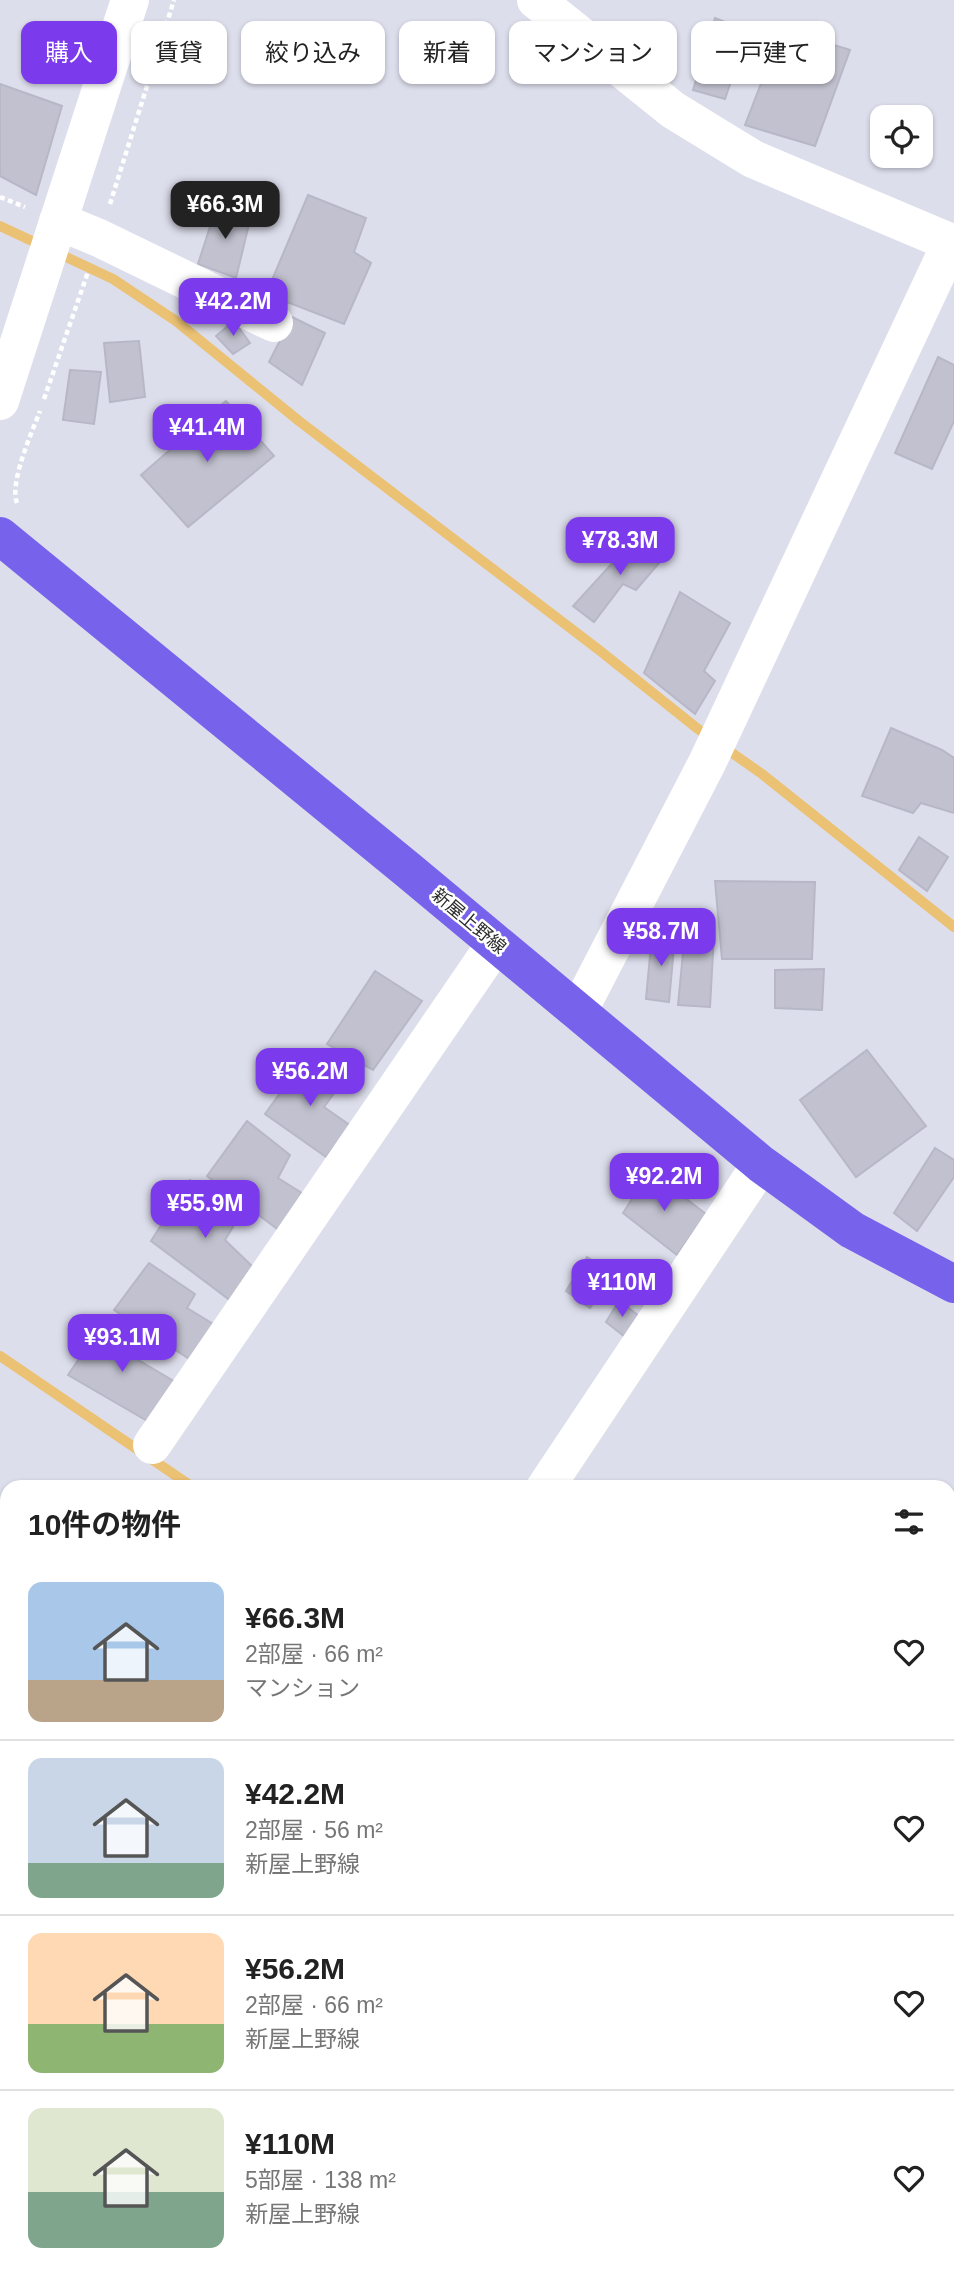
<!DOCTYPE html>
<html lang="ja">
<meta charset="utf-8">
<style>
:root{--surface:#fff;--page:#f6f6f6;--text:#222;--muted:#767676;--line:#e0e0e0;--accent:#7c3aed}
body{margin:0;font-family:Helvetica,"Noto Sans JP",sans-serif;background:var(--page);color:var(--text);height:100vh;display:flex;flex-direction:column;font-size:26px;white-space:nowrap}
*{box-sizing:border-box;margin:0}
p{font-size:23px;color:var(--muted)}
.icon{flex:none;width:38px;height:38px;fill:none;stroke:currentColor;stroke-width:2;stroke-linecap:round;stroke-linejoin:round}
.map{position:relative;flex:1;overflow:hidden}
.details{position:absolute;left:0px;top:1480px;width:956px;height:800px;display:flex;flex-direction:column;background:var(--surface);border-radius:21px 21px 0 0;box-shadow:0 2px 5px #0004}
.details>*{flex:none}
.hud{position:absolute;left:21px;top:21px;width:914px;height:63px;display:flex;gap:14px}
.tools{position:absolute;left:870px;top:105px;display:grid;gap:14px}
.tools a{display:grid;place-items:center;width:63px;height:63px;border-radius:14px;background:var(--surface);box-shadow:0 2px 5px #0004;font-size:35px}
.price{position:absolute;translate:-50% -60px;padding:0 16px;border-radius:14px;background:var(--accent);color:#fff;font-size:23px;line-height:46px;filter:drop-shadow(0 2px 4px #0008)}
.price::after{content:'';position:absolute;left:50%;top:42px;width:21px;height:16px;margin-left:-10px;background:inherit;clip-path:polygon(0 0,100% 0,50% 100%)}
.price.selected{background:#222;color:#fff}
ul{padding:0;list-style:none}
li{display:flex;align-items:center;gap:21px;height:175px;padding:0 28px}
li+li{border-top:2px solid var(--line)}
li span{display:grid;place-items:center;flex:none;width:196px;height:140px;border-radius:14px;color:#555}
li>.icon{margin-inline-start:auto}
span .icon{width:84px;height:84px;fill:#fffc;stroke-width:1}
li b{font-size:30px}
h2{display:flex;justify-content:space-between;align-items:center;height:84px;padding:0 28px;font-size:30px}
.chip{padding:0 24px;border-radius:14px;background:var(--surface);box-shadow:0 2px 5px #0004;font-size:24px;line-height:63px}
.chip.selected{background:var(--accent);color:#fff}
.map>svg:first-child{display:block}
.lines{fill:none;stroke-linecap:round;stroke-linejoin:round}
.stream{stroke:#ebc173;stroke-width:10}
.building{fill:#c1c1cf;stroke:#b7b7c7;stroke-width:2}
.path{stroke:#fff;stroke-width:4.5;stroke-dasharray:5 3.5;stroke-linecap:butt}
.minor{stroke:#fff;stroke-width:38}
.major{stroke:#7762ec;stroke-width:38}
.labels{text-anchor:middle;stroke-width:5;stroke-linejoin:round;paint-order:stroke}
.street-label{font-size:18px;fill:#2b2b2b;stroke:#fff}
</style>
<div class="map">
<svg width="954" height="2279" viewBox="0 0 954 2279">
<rect width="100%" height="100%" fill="#dddeec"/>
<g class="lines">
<!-- stream -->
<path class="stream" d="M0 226 113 279 176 321 299 421 599 650 698 729 762 774 954 927
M0 1356 194 1488
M948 1999 954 2003"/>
</g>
<!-- building -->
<path class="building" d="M715 18 748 31 725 99 693 90Z
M782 29 850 50 815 146 745 125Z
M0 84 62 106 36 195 0 176Z
M308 195 366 218 354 252 371 263 344 324 266 294Z
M217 205 251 216 236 278 198 264Z
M292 317 325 333 302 385 269 362Z
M234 321 250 343 233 354 216 336Z
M139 341 145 397 110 402 104 343Z
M938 357 954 365V421L932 469 895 453Z
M70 370 101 372 94 424 63 420Z
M226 401 274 456 188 527 141 475Z
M639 534 665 556 636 590 623 584 594 622 573 606Z
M680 592 730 623 704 671 715 681 695 714 644 673Z
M891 728 942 750 954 758V813L921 803 913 813 862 796Z
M919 837 948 857 927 891 899 870Z
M715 881 815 882 812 959H722Z
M685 932 714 935 710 1007 678 1005Z
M652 934 675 936 669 1002 646 999Z
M824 969 822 1010 775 1008V970Z
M375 971 422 1001 373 1070 327 1044Z
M867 1050 926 1126 856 1177 800 1100Z
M308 1054 340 1085 324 1107 351 1126 326 1157 265 1114Z
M247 1121 290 1155 278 1178 305 1195 280 1231 207 1176Z
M935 1148 954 1160V1177L917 1231 894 1213Z
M650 1171 706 1214 677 1255 623 1213Z
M190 1180 242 1212 225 1240 256 1270 231 1301 151 1241Z
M587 1257 613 1274 590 1308 566 1291Z
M149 1263 195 1294 187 1308 215 1325 194 1362 114 1310Z
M619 1301 638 1315 625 1337 606 1322Z
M104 1322 139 1343 130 1355 177 1383 149 1422 68 1375Z
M7 2022V2083L0 2079V2036Z
M0 2197 7 2200V2258L0 2255Z
M66 2273H160L158 2279H65Z"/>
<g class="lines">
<!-- path -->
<path class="path" d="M0 197 25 207
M110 204 174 0
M44 399 88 272
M17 503C9 483 32 432 40 411"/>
<!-- minor -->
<path class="minor" d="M536 0 673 110 753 159 954 244
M58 221 99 238 274 323
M0 401 130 0
M578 1012 707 763 951 243
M152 1445 496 943
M545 1488 761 1164
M0 2146 7 2148
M275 2273 284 2279"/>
<!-- major -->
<path class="major" d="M0 536 408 870 761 1164 852 1230 954 1284"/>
</g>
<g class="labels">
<!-- street labels -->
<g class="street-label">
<text transform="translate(469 921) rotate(40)" y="6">新屋上野線</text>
</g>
</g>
</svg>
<div class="tools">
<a><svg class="icon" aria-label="locate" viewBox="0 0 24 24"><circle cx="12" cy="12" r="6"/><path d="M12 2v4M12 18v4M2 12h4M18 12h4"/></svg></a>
</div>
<b class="price selected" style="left:225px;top:241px">¥66.3M</b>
<b class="price" style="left:233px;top:338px">¥42.2M</b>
<b class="price" style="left:207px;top:464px">¥41.4M</b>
<b class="price" style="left:620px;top:577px">¥78.3M</b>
<b class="price" style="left:661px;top:968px">¥58.7M</b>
<b class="price" style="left:310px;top:1108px">¥56.2M</b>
<b class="price" style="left:664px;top:1213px">¥92.2M</b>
<b class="price" style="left:205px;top:1240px">¥55.9M</b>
<b class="price" style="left:622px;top:1319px">¥110M</b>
<b class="price" style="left:122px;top:1374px">¥93.1M</b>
<div class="hud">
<a class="chip selected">購入</a>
<a class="chip">賃貸</a>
<a class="chip">絞り込み</a>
<a class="chip">新着</a>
<a class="chip">マンション</a>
<a class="chip">一戸建て</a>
</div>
<section class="details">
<h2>10件の物件<svg class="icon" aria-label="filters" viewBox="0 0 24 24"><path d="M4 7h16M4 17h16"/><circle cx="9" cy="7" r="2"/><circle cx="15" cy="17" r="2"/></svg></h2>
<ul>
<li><span style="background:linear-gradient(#a9c7e8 70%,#b9a48a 0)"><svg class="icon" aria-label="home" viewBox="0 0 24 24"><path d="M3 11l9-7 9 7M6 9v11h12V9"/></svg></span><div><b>¥66.3M</b><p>2部屋 · 66 m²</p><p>マンション</p></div><svg class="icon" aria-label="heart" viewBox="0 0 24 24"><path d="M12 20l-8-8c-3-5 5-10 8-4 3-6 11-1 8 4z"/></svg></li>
<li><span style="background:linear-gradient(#c9d6e8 75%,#7fa58c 0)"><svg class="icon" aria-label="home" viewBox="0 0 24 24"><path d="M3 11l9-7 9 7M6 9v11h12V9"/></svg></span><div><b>¥42.2M</b><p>2部屋 · 56 m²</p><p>新屋上野線</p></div><svg class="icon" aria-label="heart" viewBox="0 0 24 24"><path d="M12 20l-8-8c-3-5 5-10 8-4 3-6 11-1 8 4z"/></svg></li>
<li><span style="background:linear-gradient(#ffd9b3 65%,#8fb573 0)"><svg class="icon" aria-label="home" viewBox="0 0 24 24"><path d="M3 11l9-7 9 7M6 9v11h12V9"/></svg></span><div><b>¥56.2M</b><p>2部屋 · 66 m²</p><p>新屋上野線</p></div><svg class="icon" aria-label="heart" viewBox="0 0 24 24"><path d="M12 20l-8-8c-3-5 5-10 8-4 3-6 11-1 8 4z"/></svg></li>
<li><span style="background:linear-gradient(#dfe7d0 60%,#7fa58c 0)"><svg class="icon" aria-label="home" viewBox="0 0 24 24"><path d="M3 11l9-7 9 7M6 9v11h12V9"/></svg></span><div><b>¥110M</b><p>5部屋 · 138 m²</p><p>新屋上野線</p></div><svg class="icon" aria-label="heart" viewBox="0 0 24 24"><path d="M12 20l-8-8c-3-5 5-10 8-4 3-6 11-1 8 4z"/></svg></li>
</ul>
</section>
</div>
